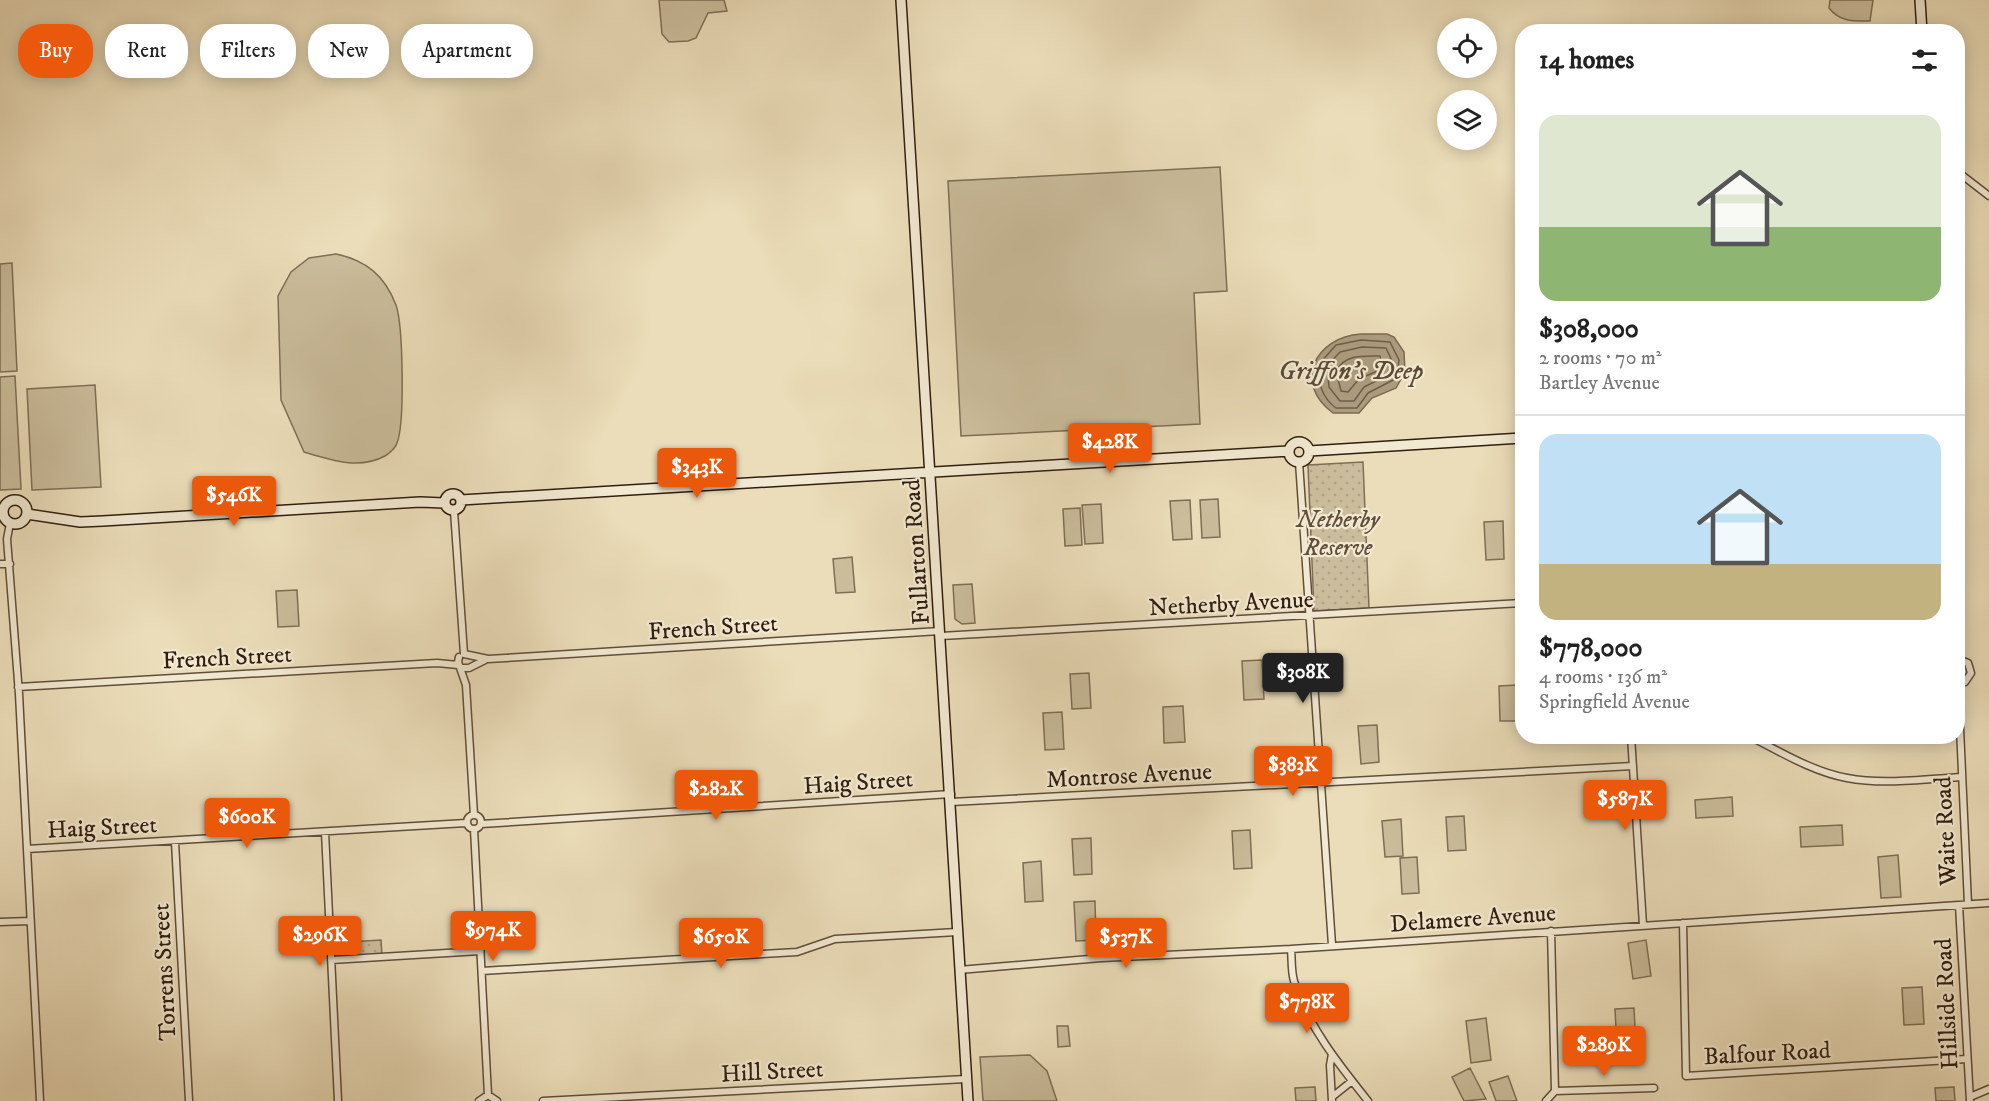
<!DOCTYPE html>
<meta charset="utf-8">
<style>
:root{--surface:#fff;--page:#f6f6f6;--text:#222;--muted:#767676;--line:#e0e0e0;--accent:#ea580c}
body{margin:0;font-family:"IM FELL DW Pica",serif;background:var(--page);color:var(--text);height:100vh;display:flex;flex-direction:column;font-size:22px;white-space:nowrap}
*{box-sizing:border-box;margin:0}
p{font-size:20px;color:var(--muted)}
.icon{flex:none;width:33px;height:33px;fill:none;stroke:currentColor;stroke-width:2;stroke-linecap:round;stroke-linejoin:round}
.map{position:relative;flex:1;overflow:hidden}
.drawer{position:absolute;left:1515px;top:24px;width:450px;height:720px;display:flex;flex-direction:column;background:var(--surface);border-radius:24px;box-shadow:0 3px 15px #0003}
.drawer>*{flex:none}
.banner{position:absolute;left:18px;top:24px;width:570px;height:54px;display:flex;gap:12px}
.buttons{position:absolute;left:1437px;top:18px;display:grid;gap:12px}
.buttons a{display:grid;place-items:center;width:60px;height:60px;border-radius:50%;background:var(--surface);box-shadow:0 3px 15px #0003;font-size:30px}
.price{position:absolute;translate:-50% -51px;padding:0 14px;border-radius:6px;background:var(--accent);color:#fff;font-size:20px;line-height:39px;filter:drop-shadow(0 2px 3px #0008)}
.price::after{content:'';position:absolute;left:50%;top:36px;width:18px;height:14px;margin-left:-9px;background:inherit;clip-path:polygon(0 0,100% 0,50% 100%)}
.price.current{background:#222;color:#fff}
ul{padding:0;list-style:none}
li{display:grid;align-content:center;gap:12px;height:318px;padding:0 24px}
li+li{border-top:2px solid var(--line)}
li span{display:grid;place-items:center;height:186px;border-radius:18px;color:#555}
li>.icon{margin-inline-start:auto}
span .icon{width:108px;height:108px;fill:#fffc;stroke-width:1}
li b{font-size:26px}
h2{display:flex;justify-content:space-between;align-items:center;height:72px;padding:0 24px;font-size:26px}
.chip{padding:0 21px;border-radius:24px;background:var(--surface);box-shadow:0 3px 15px #0003;font-size:21px;line-height:54px}
.chip.current{background:var(--accent);color:#fff}
.map>svg:first-child{display:block}
.green{fill:#cbbd9c;stroke:#7e6e56;stroke-width:1.5}
.park{fill:url(#park-dots);stroke:#7e6e56;stroke-width:1.5}
.water{fill:#ac9c7f;stroke:#7b6a52;stroke-width:1.5}
.lines{fill:none;stroke-linecap:round;stroke-linejoin:round}
.shore{stroke:#6e5d47;stroke-width:1.5}
.street-casing{stroke:#604e3a;stroke-width:9}
.secondary-casing{stroke:#311e0f;stroke-width:12}
.street{stroke:#f2e9d2;stroke-width:6}
.secondary{stroke:#f2e9d2;stroke-width:9}
.labels{text-anchor:middle;stroke-width:4.5;stroke-linejoin:round;paint-order:stroke}
.park-label{font-size:24px;font-style:italic;fill:#5f4e39;stroke:#f2e9d2}
.street-label{font-size:24px;fill:#311e0f;stroke:#f2e9d2}
.water-label{font-size:26px;font-style:italic;fill:#5c4a36;stroke:#f2e9d2}
</style>
<div class="map">
<svg width="1989" height="1101" viewBox="0 0 1989 1101">
<defs>
<pattern id="park-dots" width="8" height="8" patternUnits="userSpaceOnUse" patternTransform="scale(1.5)"><rect width="8" height="8" fill="#cbbd9c"/><path d="M2 2h.1M6 6h.1" fill="none" stroke="#afa285" stroke-width="1.8" stroke-linecap="round"/></pattern>
</defs>
<rect width="100%" height="100%" fill="#ebddb9"/>
<filter id="stains"><feTurbulence type="fractalNoise" baseFrequency=".00333" numOctaves="4"/><feColorMatrix values="0 0 0 0 .2 0 0 0 0 .09 0 0 0 0 .02 0 0 0 .5 -.17"/></filter>
<radialGradient id="worn" r=".72"><stop offset=".6" stop-color="#630" stop-opacity="0"/><stop offset="1" stop-color="#630" stop-opacity=".3"/></radialGradient>
<!-- green -->
<path class="green" d="M659 0H724L727 11 708 13 696 38 688 41 669 42 662 34Z
M1830 0H1873L1870 21C1853 21 1840 22 1829 8Z
M1220 167 1227 291 1194 293 1200 424 961 436 948 181Z
M336 254C366 260 385 276 396 305 403 325 405 423 397 443 396 447 389 454 385 456 359 470 330 460 304 452L281 400 278 296 291 272 309 258Z
M12 263 17 371 0 372V264Z
M15 376 21 489 0 490V377Z
M95 385 101 487 32 490 27 389Z
M1218 499 1220 537 1202 538 1200 500Z
M1190 500 1192 539 1173 540 1170 501Z
M1101 504 1103 543 1085 544 1082 505Z
M1080 508 1082 545 1065 546 1063 509Z
M1503 521 1504 559 1486 560 1484 522Z
M852 557 855 592 836 593 833 559Z
M972 584 975 623 962 624 955 619 953 585Z
M297 590 299 626 278 627 276 591Z
M1262 660 1264 699 1244 700 1242 661Z
M1089 673 1091 708 1072 709 1070 674Z
M1517 685 1519 721H1500L1499 686Z
M1183 706 1185 742 1164 743 1163 707Z
M1062 712 1064 749 1045 750 1043 713Z
M1377 725 1379 762 1361 764 1358 726Z
M1732 797 1733 816 1696 818 1695 800Z
M1464 816 1466 850 1448 851 1446 817Z
M1401 819 1403 856 1385 857 1382 821Z
M1842 825 1843 845 1801 847 1800 827Z
M1250 830 1252 868 1234 869 1232 831Z
M1091 838 1092 874 1074 875 1072 839Z
M1898 855 1901 897 1881 898 1878 857Z
M1417 857 1419 893 1402 894 1400 858Z
M1041 861 1043 901 1025 902 1023 863Z
M1095 901 1096 940 1076 941 1074 902Z
M1646 940 1651 976 1633 979 1628 943Z
M1922 987 1924 1024 1904 1025 1902 988Z
M1634 1008 1636 1047 1617 1048 1615 1009Z
M1486 1018 1491 1060 1471 1063 1466 1021Z
M1057 1026H1068L1070 1046 1058 1047Z
M1030 1055 1047 1071 1057 1101H983L980 1057Z
M1470 1068 1486 1099 1464 1101 1452 1077Z
M1508 1076 1517 1101H1496L1489 1082Z
M1315 1087 1316 1101H1296L1295 1088Z
M1954 1087 1955 1101H1936L1935 1088Z"/>
<!-- park -->
<path class="park" d="M1363 462 1369 608 1314 611 1308 465Z
M381 940 382 956 333 959 332 943Z"/>
<!-- water -->
<path class="water" d="M1361 334H1387L1394 337 1404 352 1405 372 1396 388 1372 398 1359 413H1333C1293 384 1314 337 1361 334Z"/>
<g class="lines">
<!-- shore -->
<path class="shore" d="M1361 340 1390 342 1399 360 1397 378 1368 393 1357 408H1336C1322 398 1316 380 1320 363L1336 345Z
M1362 347 1386 348 1392 361 1390 374 1364 387 1354 401H1340L1329 387 1327 366 1340 352Z
M1380 356 1382 369 1359 379 1348 392 1341 391 1336 371C1345 354 1362 356 1380 356Z"/>
<!-- street casing -->
<g class="street-casing">
<path id="street" d="M1958 172 1989 196
M1299 462 1332 945
M454 511 464 654
M10 523 7 539 19 694 40 1101
M0 564H10
M941 636 1522 603
M464 654 488 659 940 631
M459 657 458 662 466 685 474 815
M1958 659 1968 663 1971 673 1965 682 1958 684
M461 668H469L485 660
M1958 684 1968 904
M18 687 437 663 458 665
M1631 736 1643 925
M1749 736C1779 751 1813 772 1847 778 1884 785 1925 779 1962 777
M951 802 1633 766
M467 822a7 7 0 1 1 14 0a7 7 0 1 1-14 0Z
M481 824 951 794
M474 829 488 1095
M325 832 338 1101
M175 842 189 1101
M27 849 466 823
M1959 905 1970 1101
M0 922 30 921
M1683 923 1686 1076 1967 1059
M1291 949C1292 959 1291 971 1294 981 1307 1025 1340 1066 1368 1101
M331 960 480 951
M959 970 1101 958 1291 949 1989 903
M482 971 797 952 835 939 957 932
M1332 1054 1330 1065 1332 1101
M1555 1091 1654 1088
M1332 1097 1352 1081
M1970 1097 1989 1089
M479 1101 488 1095 497 1101
M543 1101 966 1079
M1546 1101 1555 1091 1551 931"/>
</g>
<!-- secondary casing -->
<g class="secondary-casing">
<path id="secondary" d="M901 0 968 1101
M1920 0 1922 32
M1289 452a10 10 0 1 1 20 0a10 10 0 1 1-20 0Z
M1309 451 1522 438
M445 502a8 8 0 1 1 16 0a8 8 0 1 1-16 0Z
M461 500 1289 451
M3 512a12 12 0 1 1 24 0a12 12 0 1 1-24 0Z
M27 514 80 522 103 521 420 502 444 503"/>
</g>
<!-- street -->
<use href="#street" class="street"/>
<!-- secondary -->
<use href="#secondary" class="secondary"/>
</g>
<g class="labels">
<!-- park labels -->
<g class="park-label">
<text x="1338" y="527">Netherby<tspan x="1338" dy="28">Reserve</tspan></text>
</g>
<!-- street labels -->
<g class="street-label">
<text transform="translate(916 552) rotate(-94)" y="8">Fullarton Road</text>
<text transform="translate(1231 603) rotate(-3)" y="8">Netherby Avenue</text>
<text transform="translate(713 627) rotate(-4)" y="8">French Street</text>
<text transform="translate(227 657) rotate(-3)" y="8">French Street</text>
<text transform="translate(1129 775) rotate(-3)" y="8">Montrose Avenue</text>
<text transform="translate(858 782) rotate(-4)" y="8">Haig Street</text>
<text transform="translate(102 827) rotate(-3)" y="8">Haig Street</text>
<text transform="translate(1945 831) rotate(-93)" y="8">Waite Road</text>
<text transform="translate(1473 918) rotate(-4)" y="8">Delamere Avenue</text>
<text transform="translate(164 972) rotate(-93)" y="8">Torrens Street</text>
<text transform="translate(1946 1004) rotate(-93)" y="8">Hillside Road</text>
<text transform="translate(1767 1053) rotate(-3)" y="8">Balfour Road</text>
<text transform="translate(772 1071) rotate(-3)" y="8">Hill Street</text>
</g>
<!-- water labels -->
<g class="water-label">
<text x="1351" y="379">Griffon's Deep</text>
</g>
</g>
<rect width="100%" height="100%" filter="url(#stains)"/>
<rect width="100%" height="100%" fill="url(#worn)"/>
</svg>
<div class="buttons">
<a><svg class="icon" aria-label="locate" viewBox="0 0 24 24"><circle cx="12" cy="12" r="6"/><path d="M12 2v4M12 18v4M2 12h4M18 12h4"/></svg></a>
<a><svg class="icon" aria-label="layers" viewBox="0 0 24 24"><path d="M12 4l9 5-9 5-9-5zM3 14l9 5 9-5"/></svg></a>
</div>
<b class="price" style="left:1110px;top:474px">$428K</b>
<b class="price" style="left:697px;top:499px">$343K</b>
<b class="price" style="left:234px;top:527px">$546K</b>
<b class="price current" style="left:1303px;top:704px">$308K</b>
<b class="price" style="left:1293px;top:797px">$383K</b>
<b class="price" style="left:716px;top:821px">$282K</b>
<b class="price" style="left:1625px;top:831px">$587K</b>
<b class="price" style="left:247px;top:849px">$600K</b>
<b class="price" style="left:493px;top:962px">$974K</b>
<b class="price" style="left:320px;top:967px">$296K</b>
<b class="price" style="left:721px;top:969px">$650K</b>
<b class="price" style="left:1126px;top:969px">$537K</b>
<b class="price" style="left:1307px;top:1034px">$778K</b>
<b class="price" style="left:1604px;top:1077px">$289K</b>
<div class="banner">
<a class="chip current">Buy</a>
<a class="chip">Rent</a>
<a class="chip">Filters</a>
<a class="chip">New</a>
<a class="chip">Apartment</a>
</div>
<section class="drawer">
<h2>14 homes<svg class="icon" aria-label="filters" viewBox="0 0 24 24"><path d="M4 7h16M4 17h16"/><circle cx="9" cy="7" r="2"/><circle cx="15" cy="17" r="2"/></svg></h2>
<ul>
<li><span style="background:linear-gradient(#dfe7d0 60%,#8fb573 0)"><svg class="icon" aria-label="home" viewBox="0 0 24 24"><path d="M3 11l9-7 9 7M6 9v11h12V9"/></svg></span><div><b>$308,000</b><p>2 rooms · 70 m²</p><p>Bartley Avenue</p></div></li>
<li><span style="background:linear-gradient(#bfe0f5 70%,#c2b280 0)"><svg class="icon" aria-label="home" viewBox="0 0 24 24"><path d="M3 11l9-7 9 7M6 9v11h12V9"/></svg></span><div><b>$778,000</b><p>4 rooms · 136 m²</p><p>Springfield Avenue</p></div></li>
</ul>
</section>
</div>
